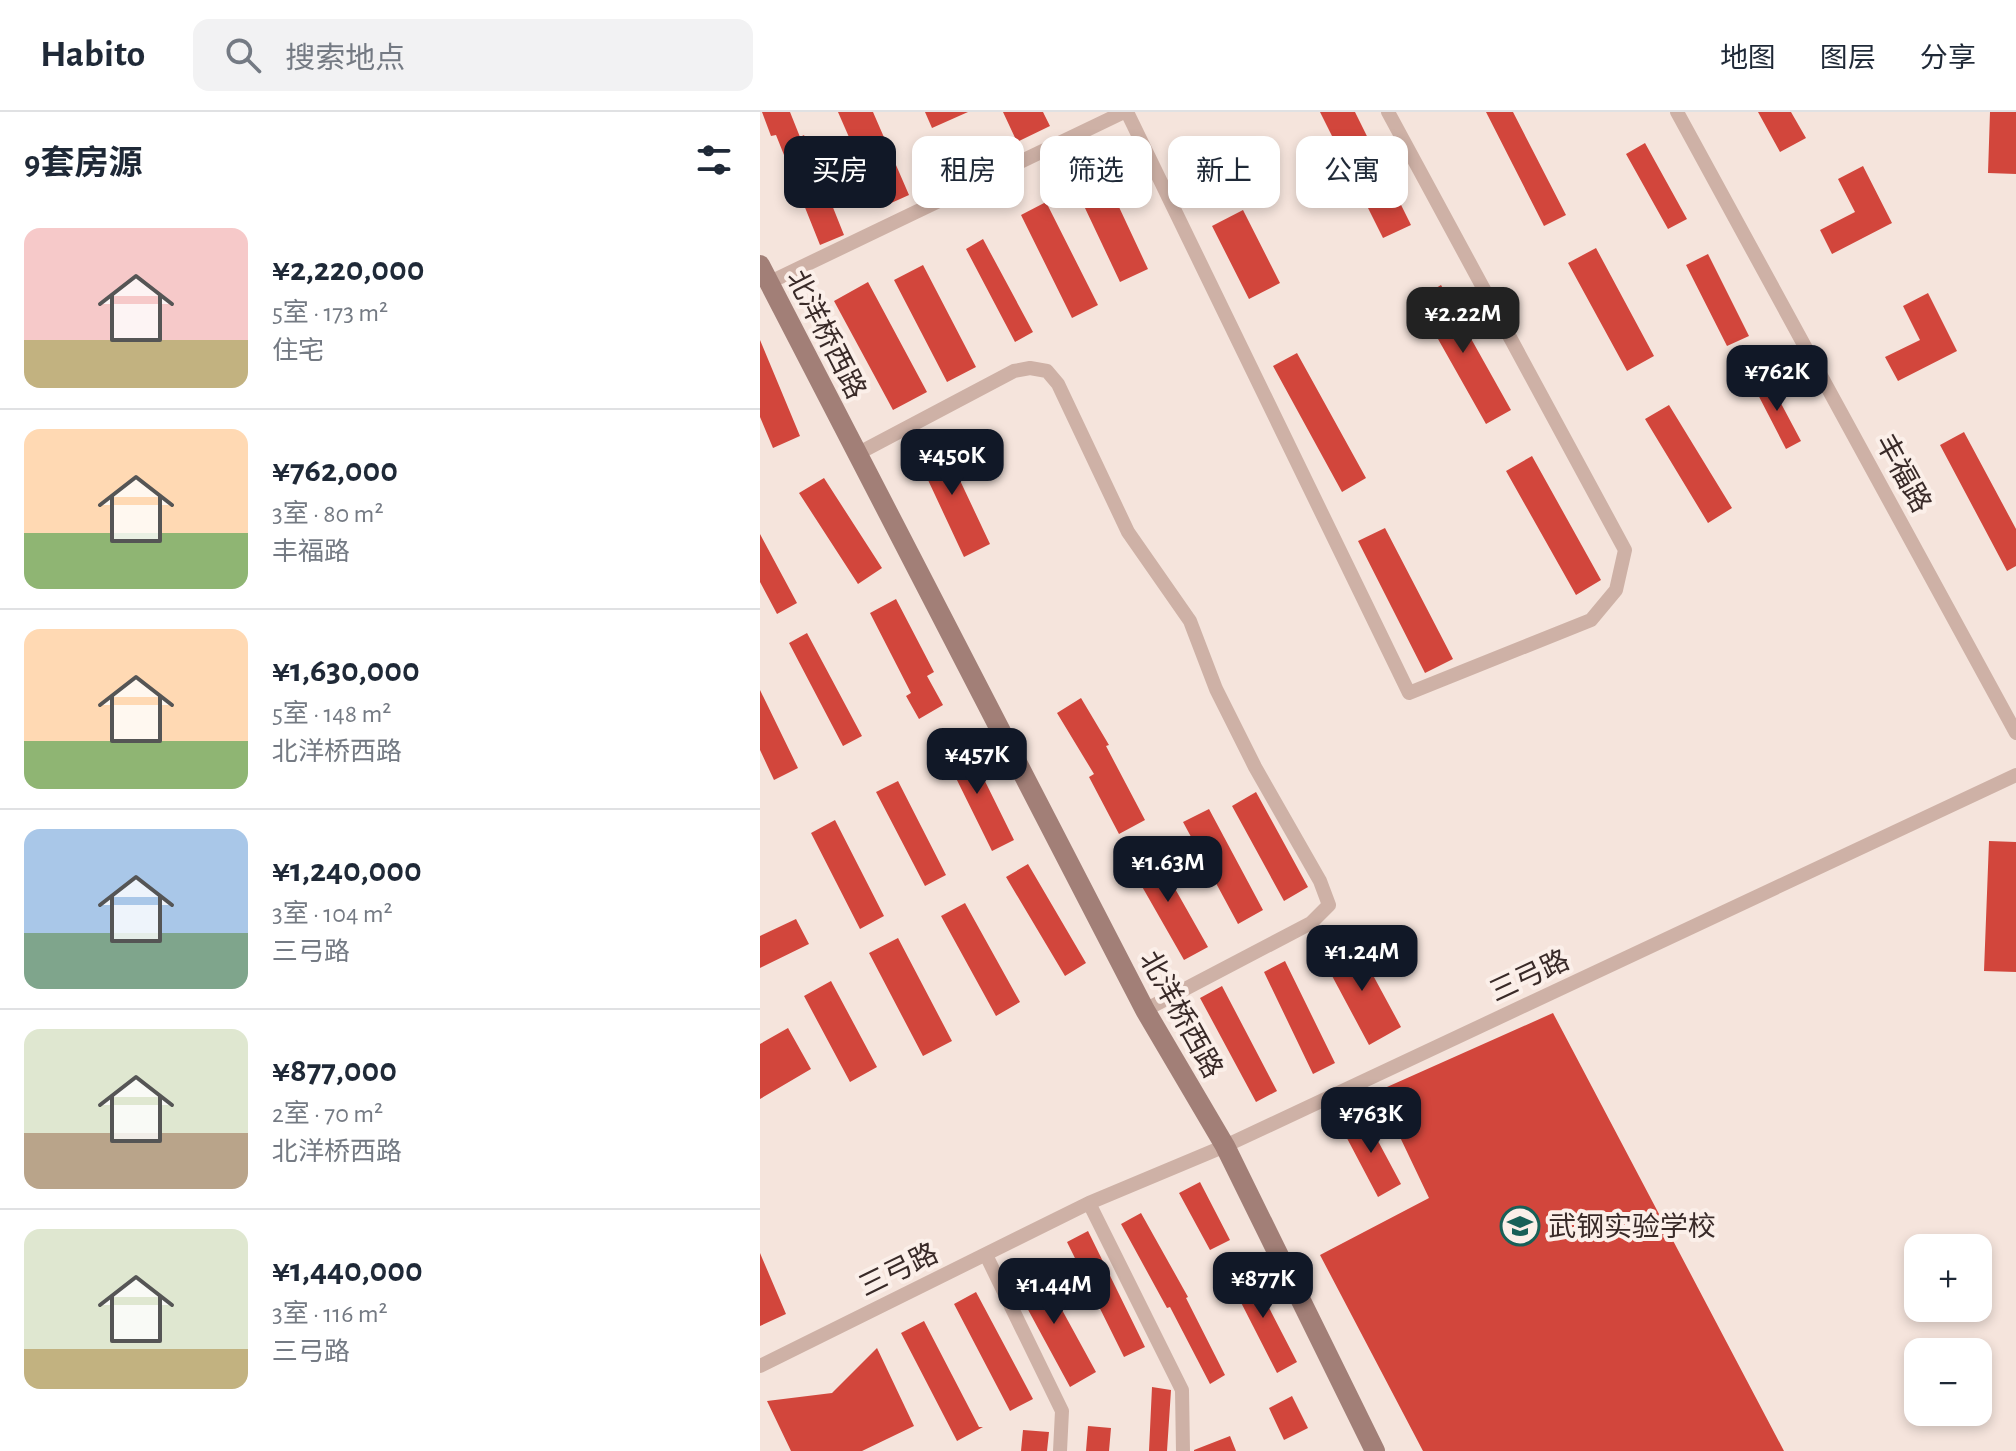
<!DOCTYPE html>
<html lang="zh">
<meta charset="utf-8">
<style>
:root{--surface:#fff;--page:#f2f2f3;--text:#1f2937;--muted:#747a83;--line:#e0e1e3;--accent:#111827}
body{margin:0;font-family:"Alegreya Sans","Noto Sans SC",sans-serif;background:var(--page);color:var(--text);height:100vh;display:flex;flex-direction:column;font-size:30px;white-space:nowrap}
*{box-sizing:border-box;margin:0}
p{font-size:26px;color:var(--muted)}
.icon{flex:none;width:44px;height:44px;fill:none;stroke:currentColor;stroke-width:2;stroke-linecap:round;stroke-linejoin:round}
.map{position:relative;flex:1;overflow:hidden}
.details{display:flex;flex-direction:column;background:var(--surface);width:760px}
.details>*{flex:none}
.guide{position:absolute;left:24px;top:24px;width:760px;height:72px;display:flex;gap:16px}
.controls{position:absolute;left:1144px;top:1122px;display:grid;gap:16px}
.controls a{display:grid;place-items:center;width:88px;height:88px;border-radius:16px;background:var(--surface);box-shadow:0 4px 12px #0003;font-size:40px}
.price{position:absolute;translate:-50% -68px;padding:0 18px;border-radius:16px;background:var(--accent);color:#fff;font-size:26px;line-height:52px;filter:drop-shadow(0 2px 4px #0008)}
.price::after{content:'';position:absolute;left:50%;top:48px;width:24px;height:18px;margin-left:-12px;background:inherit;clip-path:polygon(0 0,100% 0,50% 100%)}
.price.selected{background:#222;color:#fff}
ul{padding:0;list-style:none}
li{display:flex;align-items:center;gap:24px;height:200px;padding:0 24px}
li+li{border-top:2px solid var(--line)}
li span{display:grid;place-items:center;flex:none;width:224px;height:160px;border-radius:16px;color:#555}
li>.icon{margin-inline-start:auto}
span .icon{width:96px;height:96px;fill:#fffc;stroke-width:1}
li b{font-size:34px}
h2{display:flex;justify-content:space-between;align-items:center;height:96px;padding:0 24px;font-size:34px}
.pill{padding:0 28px;border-radius:16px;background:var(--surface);box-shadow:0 4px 12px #0003;font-size:28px;line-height:72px}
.pill.selected{background:var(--accent);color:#fff}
header{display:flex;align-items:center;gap:48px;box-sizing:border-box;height:112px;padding:0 40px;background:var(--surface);border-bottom:2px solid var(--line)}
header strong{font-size:38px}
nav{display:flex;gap:44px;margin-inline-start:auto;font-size:28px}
.search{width:560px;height:72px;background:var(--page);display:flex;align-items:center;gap:20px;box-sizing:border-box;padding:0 28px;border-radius:16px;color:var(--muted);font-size:30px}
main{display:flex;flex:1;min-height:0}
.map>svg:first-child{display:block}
.building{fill:#d2463c}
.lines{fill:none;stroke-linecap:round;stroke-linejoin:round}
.street{stroke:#ceb1a6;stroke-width:14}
.secondary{stroke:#a27f77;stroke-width:20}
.labels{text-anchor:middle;stroke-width:8;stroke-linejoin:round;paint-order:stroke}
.street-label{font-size:28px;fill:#392a28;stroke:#fbefe9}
.poi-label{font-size:28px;fill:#392a28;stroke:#fbefe9;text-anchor:start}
</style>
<header>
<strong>Habito</strong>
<div class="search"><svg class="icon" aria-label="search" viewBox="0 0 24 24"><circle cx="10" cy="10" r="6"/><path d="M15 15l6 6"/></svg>搜索地点</div>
<nav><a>地图</a><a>图层</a><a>分享</a></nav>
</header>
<main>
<section class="details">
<h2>9套房源<svg class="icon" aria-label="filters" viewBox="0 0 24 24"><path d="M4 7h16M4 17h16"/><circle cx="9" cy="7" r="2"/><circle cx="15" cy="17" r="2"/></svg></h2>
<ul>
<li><span style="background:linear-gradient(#f6c9c9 70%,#c2b280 0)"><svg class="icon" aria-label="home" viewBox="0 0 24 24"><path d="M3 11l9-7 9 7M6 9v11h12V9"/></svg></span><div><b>¥2,220,000</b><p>5室 · 173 m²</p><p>住宅</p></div></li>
<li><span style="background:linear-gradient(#ffd9b3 65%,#8fb573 0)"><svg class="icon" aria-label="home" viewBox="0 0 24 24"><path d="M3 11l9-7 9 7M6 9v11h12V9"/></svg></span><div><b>¥762,000</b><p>3室 · 80 m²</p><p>丰福路</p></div></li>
<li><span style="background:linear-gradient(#ffd9b3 70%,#8fb573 0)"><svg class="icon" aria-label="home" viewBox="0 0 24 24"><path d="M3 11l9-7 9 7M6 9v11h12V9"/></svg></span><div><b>¥1,630,000</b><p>5室 · 148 m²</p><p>北洋桥西路</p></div></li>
<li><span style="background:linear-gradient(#a9c7e8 65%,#7fa58c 0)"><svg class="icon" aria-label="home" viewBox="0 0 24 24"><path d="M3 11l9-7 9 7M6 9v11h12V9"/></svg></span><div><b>¥1,240,000</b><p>3室 · 104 m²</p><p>三弓路</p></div></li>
<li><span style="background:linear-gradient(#dfe7d0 65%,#b9a48a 0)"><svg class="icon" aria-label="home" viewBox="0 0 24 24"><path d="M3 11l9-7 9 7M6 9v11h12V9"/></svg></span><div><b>¥877,000</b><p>2室 · 70 m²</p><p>北洋桥西路</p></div></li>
<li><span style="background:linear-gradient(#dfe7d0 75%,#c2b280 0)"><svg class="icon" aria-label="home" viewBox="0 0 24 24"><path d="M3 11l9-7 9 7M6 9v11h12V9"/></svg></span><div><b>¥1,440,000</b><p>3室 · 116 m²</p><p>三弓路</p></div></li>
</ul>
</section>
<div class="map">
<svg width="1256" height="1339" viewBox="0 0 1256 1339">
<rect width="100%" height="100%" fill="#f5e4dc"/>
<!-- building -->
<path class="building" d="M2 0H30L40 25 44 23 84 123 60 133 16 23 11 24Z
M78 0H113L149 83 120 96Z
M165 0H208L172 16Z
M243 0H283L290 14 257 30Z
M560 0H595L651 113 623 126Z
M726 0H753L806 103 784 114Z
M998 0H1031L1046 26 1020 40Z
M1230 0H1256V62L1228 61Z
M215 27 223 44 188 60 180 43Z
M885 31 927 107 908 117 866 42Z
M1103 54 1132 111 1072 142 1060 118 1095 100 1078 67Z
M344 63 388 157 360 170 316 77Z
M286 90 338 193 312 206 261 103Z
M483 98 520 171 489 187 452 114Z
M223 127 273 220 255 230 206 137Z
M836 136 894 244 867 259 808 151Z
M948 142 989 224 967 234 926 153Z
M163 153 216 255 187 270 134 168Z
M108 170 167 280 133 298 74 189Z
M681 173 751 298 726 312 656 188Z
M1168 181 1197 239 1138 269 1125 245 1160 228 1143 194Z
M0 228 40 324 13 336 0 305Z
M537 241 606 366 582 380 513 254Z
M1007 265 1041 329 1026 337 993 273Z
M909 293 972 396 948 411 885 307Z
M1204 320 1256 417V454L1247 459 1180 333Z
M180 326 230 432 204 445 154 338Z
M772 344 841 468 816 483 746 359Z
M64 366 122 456 98 472 39 381Z
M625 416 693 547 665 561 598 429Z
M0 422 37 491 17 502 0 470Z
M136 487 174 560 167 564 183 593 159 607 146 584 151 581 110 501Z
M47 521 102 624 83 634 29 531Z
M0 578 38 656 14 668 0 638Z
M321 586 349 633 346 634 385 708 359 722 329 665 334 662 297 601Z
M202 632 214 659 219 657 254 728 232 739 194 662 186 666 176 644Z
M138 669 186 763 165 774 116 680Z
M496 680 548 775 524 789 472 694Z
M449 697 503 798 478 812 423 710Z
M75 708 124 804 100 817 51 721Z
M1229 729 1256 730V860L1224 859Z
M392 736 448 835 424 848 368 750Z
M268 752 326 851 305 864 246 765Z
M205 791 260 890 236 904 181 804Z
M36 807 49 832 0 856V824Z
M138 826 192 929 163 944 109 841Z
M595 830 641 915 609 933 563 847Z
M525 849 575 951 553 962 504 860Z
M71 869 117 955 90 970 44 884Z
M462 874 517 979 496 990 440 886Z
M793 901 1024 1339H663L560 1143 669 1086 618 979Z
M28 916 51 957 0 987V932Z
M603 1001 641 1072 618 1085 580 1013Z
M440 1070 470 1128 450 1138 419 1081Z
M381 1101 428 1185 426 1186 465 1263 450 1272 410 1195 407 1196 361 1112Z
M328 1119 385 1235 364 1245 307 1130Z
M0 1141 26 1202 0 1214Z
M278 1154 336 1260 310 1275 252 1168Z
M488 1155 537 1250 517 1261 468 1165Z
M216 1180 273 1287 250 1299 194 1192Z
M164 1209 219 1315H223L197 1329 141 1221Z
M117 1236 154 1314 102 1339H31L7 1289 72 1281Z
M392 1275 411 1278 407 1339H389Z
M532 1284 548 1316 524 1328 509 1296Z
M328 1314 351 1316 349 1339H326Z
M263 1318 289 1320 287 1339H261Z
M470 1324 476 1339H434V1338Z"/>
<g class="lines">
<!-- street -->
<path class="street" d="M367 0 649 581 831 508 856 478 865 438 628 0
M917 0 1256 621
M8 171 364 0
M97 342 254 259 270 256 287 259 298 272 368 420 430 509 456 577 495 655 560 769 569 793 551 811 385 898
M329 1091 422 1278 423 1339
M226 1143 302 1299 300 1339
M0 1254 329 1091 465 1034 1256 663"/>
<!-- secondary -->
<path class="secondary" d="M0 153 385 898 465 1034 615 1339"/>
</g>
<!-- icons -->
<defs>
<g id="school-ring" transform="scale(2)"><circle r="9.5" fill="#fbefe9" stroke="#186058" stroke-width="1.5"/><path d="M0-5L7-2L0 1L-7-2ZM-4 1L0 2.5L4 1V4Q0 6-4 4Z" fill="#186058"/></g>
</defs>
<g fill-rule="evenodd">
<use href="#school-ring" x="760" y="1114"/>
</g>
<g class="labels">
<!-- street labels -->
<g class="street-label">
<text transform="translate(67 222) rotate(63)" y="10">北洋桥西路</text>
<text transform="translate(1144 361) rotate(61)" y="10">丰福路</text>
<text transform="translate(769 863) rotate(-25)" y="10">三弓路</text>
<text transform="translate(422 902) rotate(61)" y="10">北洋桥西路</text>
<text transform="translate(138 1157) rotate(-26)" y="10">三弓路</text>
</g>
<!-- poi labels -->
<g class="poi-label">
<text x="788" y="1124">武钢实验学校</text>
</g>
</g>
</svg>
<div class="controls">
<a>+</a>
<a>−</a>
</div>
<b class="price selected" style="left:703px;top:243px">¥2.22M</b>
<b class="price" style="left:1017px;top:301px">¥762K</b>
<b class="price" style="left:192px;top:385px">¥450K</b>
<b class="price" style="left:217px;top:684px">¥457K</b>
<b class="price" style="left:408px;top:792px">¥1.63M</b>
<b class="price" style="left:602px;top:881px">¥1.24M</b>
<b class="price" style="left:611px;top:1043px">¥763K</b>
<b class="price" style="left:503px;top:1208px">¥877K</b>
<b class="price" style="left:294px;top:1214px">¥1.44M</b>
<div class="guide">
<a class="pill selected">买房</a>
<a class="pill">租房</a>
<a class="pill">筛选</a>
<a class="pill">新上</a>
<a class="pill">公寓</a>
</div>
</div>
</main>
